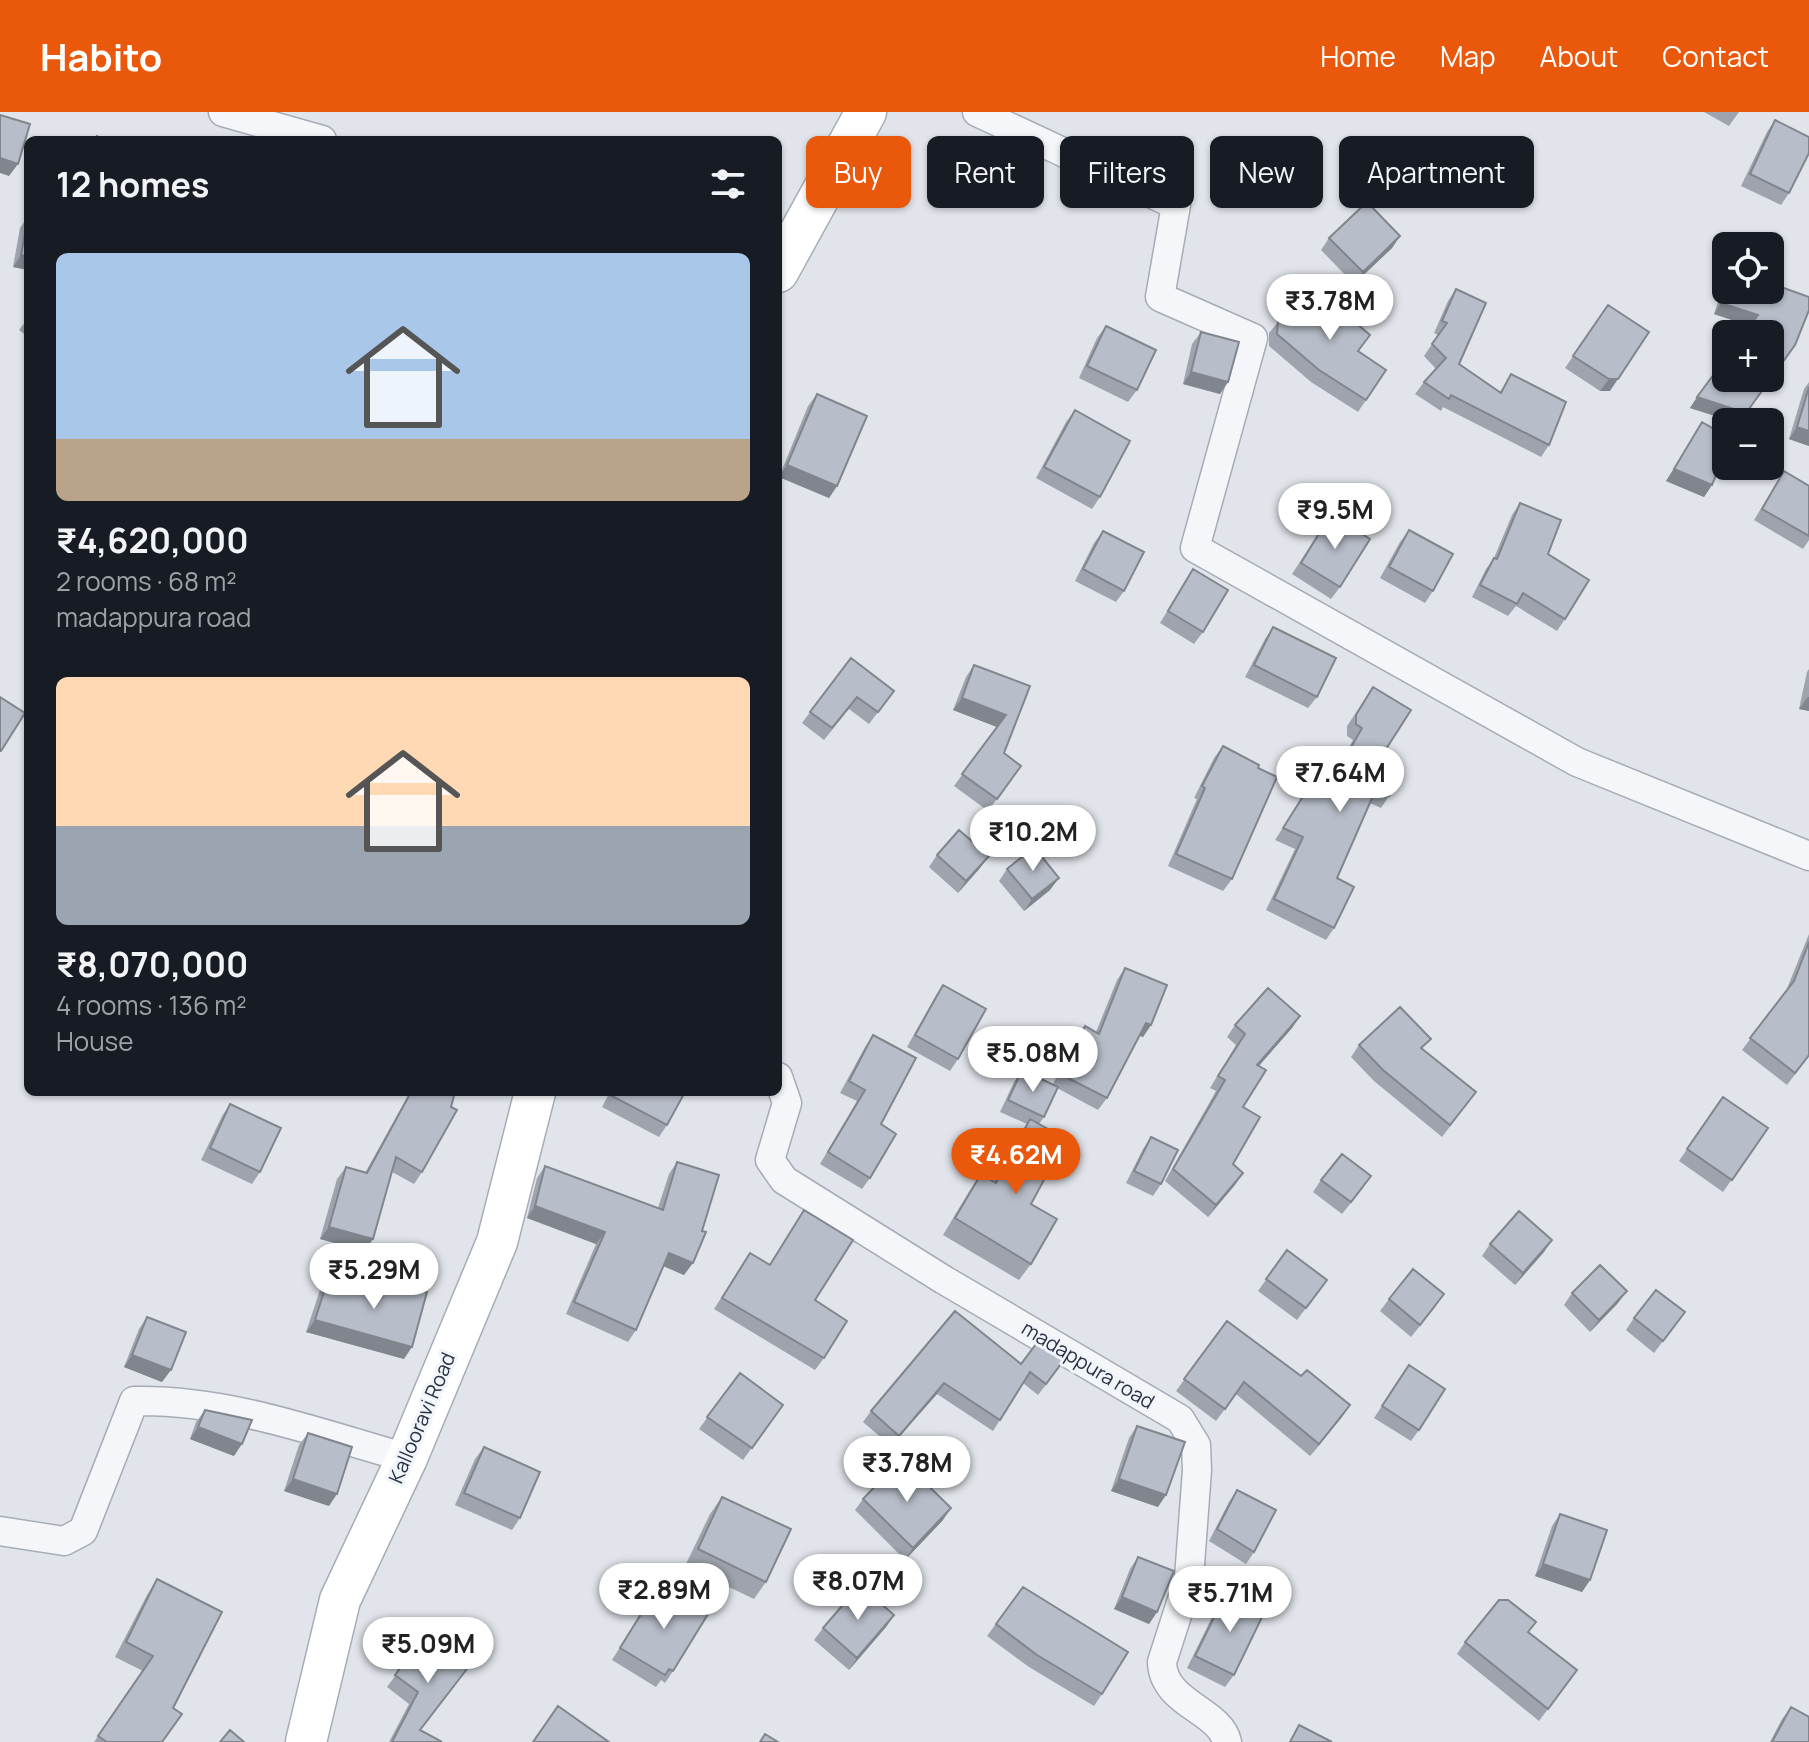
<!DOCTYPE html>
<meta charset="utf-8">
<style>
:root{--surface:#171b24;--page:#242831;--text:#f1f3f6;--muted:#9ea1a6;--accent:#ea580c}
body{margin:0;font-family:Manrope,sans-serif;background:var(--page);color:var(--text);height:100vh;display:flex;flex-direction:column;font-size:30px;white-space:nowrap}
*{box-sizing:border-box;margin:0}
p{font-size:26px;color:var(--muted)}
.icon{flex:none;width:44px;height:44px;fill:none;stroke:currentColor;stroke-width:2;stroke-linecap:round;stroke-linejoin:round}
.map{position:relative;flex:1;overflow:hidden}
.details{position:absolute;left:24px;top:24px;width:758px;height:960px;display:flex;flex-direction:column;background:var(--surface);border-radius:12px;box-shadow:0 2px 6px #0004}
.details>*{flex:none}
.hud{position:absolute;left:806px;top:24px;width:760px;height:72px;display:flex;gap:16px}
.controls{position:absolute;left:1712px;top:120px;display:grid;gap:16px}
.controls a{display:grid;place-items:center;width:72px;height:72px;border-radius:12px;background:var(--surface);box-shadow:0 2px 6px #0004;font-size:40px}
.price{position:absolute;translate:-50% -68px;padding:0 18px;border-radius:28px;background:#fff;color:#222;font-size:26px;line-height:52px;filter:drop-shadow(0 2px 4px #0008)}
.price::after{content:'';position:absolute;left:50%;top:48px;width:24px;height:18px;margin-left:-12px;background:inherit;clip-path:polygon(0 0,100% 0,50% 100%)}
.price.selected{background:var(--accent);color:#fff}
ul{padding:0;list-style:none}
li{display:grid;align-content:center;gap:16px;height:424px;padding:0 32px}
li span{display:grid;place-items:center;height:248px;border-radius:12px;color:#555}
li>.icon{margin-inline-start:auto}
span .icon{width:144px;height:144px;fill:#fffc;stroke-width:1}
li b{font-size:34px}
h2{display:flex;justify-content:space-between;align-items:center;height:96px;padding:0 32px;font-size:34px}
.chip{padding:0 28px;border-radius:12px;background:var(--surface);box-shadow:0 2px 6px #0004;font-size:28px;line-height:72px}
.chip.selected{background:var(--accent);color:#fff}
header{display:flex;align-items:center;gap:48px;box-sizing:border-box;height:112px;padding:0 40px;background:var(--accent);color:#fff}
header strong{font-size:38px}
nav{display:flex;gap:44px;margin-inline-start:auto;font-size:28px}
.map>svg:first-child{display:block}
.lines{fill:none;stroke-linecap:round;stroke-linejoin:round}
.street-casing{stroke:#a6acb6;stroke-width:31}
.secondary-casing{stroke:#a6acb6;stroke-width:43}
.street{stroke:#f4f6f9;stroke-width:28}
.secondary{stroke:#fff;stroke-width:40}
.wall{fill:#9ea3ad}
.shaded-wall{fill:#81858d}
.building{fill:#b8bec9;stroke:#81858d;stroke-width:2}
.labels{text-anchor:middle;stroke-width:6;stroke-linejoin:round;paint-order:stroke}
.street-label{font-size:20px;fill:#283244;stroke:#f1f4f8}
</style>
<header>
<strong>Habito</strong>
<nav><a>Home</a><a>Map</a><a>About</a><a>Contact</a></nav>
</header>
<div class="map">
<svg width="1809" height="1630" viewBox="0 0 1809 1630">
<rect width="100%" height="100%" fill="#e1e5eb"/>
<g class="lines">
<!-- street casing -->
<g class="street-casing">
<path id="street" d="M223 0 322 28
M977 0 1176 93 1160 185 1253 226 1195 436 1577 650 1809 744
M778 965 787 991 770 1048 784 1068 944 1168 1180 1307 1196 1333 1197 1358 1189 1466 1162 1550C1163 1592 1220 1598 1227 1630
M0 1419 64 1429 83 1419 134 1289C228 1287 318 1321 407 1346"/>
</g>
<!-- secondary casing -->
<g class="secondary-casing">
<path id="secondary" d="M778 160 866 0
M306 1630 340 1488 407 1346 497 1130 535 980"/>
</g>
<!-- street -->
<use href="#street" class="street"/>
<!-- secondary -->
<use href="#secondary" class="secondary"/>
</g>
<!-- wall -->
<path class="wall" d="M1704 0H1739L1729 14Z
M1775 8 1789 81 1781 93 1741 74 1767 20Z
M28 104V158L13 155 20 116Z
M1400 124 1392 136 1354 172 1321 138 1329 126Z
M1726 165V178L1795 233 1739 310H1734L1690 296 1750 214 1714 202Z
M1456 177 1459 252 1500 280 1511 262 1549 333 1541 345 1443 295 1441 299 1415 282 1424 270 1436 257 1424 244 1438 223 1434 221 1448 189Z
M1608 193 1610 279H1600L1565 256Z
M28 206V225L19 218Z
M1278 210 1366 288 1358 300 1311 270 1269 234V221Z
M1106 214 1137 278 1128 290 1079 266 1097 226Z
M1201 220 1228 270 1220 282 1183 272 1192 232Z
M1809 270V334L1789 327 1804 277Z
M817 282 837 374 829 386 779 365 808 294Z
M1075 298 1100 385 1092 397 1036 366 1066 310Z
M1702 310 1712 373 1704 385 1666 369Z
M1784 359 1809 374V428L1803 437 1754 408Z
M1520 391 1548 442 1565 507 1557 519 1516 494 1508 504 1472 485 1486 457 1494 446 1512 403Z
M1331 402 1340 475 1331 487 1292 462Z
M1409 418 1433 479 1425 491 1380 466 1400 430Z
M1103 419 1124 479 1116 490 1075 469 1094 431Z
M1193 457 1203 520 1194 532 1160 511Z
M1273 515 1317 585 1308 596 1245 565 1265 527Z
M851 546 894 579 869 612 849 597 824 628 802 611Z
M974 553 1030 574 1004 641 1021 654 988 699 954 674 997 615 953 598 966 565Z
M1809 557V599L1799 597 1807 560Z
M1373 575 1379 648 1389 684 1381 696 1370 691 1337 766 1334 816 1326 828 1266 798 1295 737 1275 728 1307 678 1322 684 1353 628 1347 624V614Z
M1223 634 1258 656 1232 767 1223 779 1168 754 1197 687 1194 686 1214 646Z
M937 743 980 756 958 781 929 755Z
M1007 757 1050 778 1024 799 999 769Z
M1809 822V944L1787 973 1742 938 1786 879Z
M1125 856 1151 913 1143 925 1139 923 1107 986 1098 998 1057 976 1044 1005 1039 1012 1031 1092V1152L1019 1168 943 1123 970 1078 981 1062 994 1069 1019 1024 1027 1012 1000 1000 1014 970 1022 958 1053 972 1077 926 1085 914 1096 920 1117 868Z
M943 873 958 947 950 959 907 935 935 885Z
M1300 904 1292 916 1259 954 1243 995 1233 1052 1243 1061 1208 1105 1165 1069 1216 979 1210 976 1236 933 1227 925 1235 913Z
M873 923 881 1012 870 1066 862 1077 820 1052 857 989 840 981 865 935Z
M1359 933 1423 938 1476 980 1442 1025 1374 969 1351 945Z
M410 980H455L422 1060 414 1072 392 1060 365 1139 320 1127 337 1067 346 1055 365 1061Z
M610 980H685L667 1013 659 1025 602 995Z
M1723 985 1768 1016 1723 1080 1679 1049Z
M230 992 260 1060 252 1072 201 1048 222 1004Z
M1151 1025 1161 1072 1153 1084 1126 1071 1143 1037Z
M677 1050 684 1163 663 1154 636 1218 628 1230 566 1202 596 1132 527 1106 537 1066 545 1054 658 1096 669 1062Z
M1321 1068 1363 1076 1342 1102 1313 1080Z
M804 1098 824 1246 815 1258 714 1197 750 1141 769 1153Z
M1490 1132 1544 1140 1515 1173 1482 1144Z
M1287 1138 1327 1168 1297 1208 1258 1179Z
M328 1167 378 1183 387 1169 404 1247 306 1220 320 1178Z
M1572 1181 1618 1191 1590 1220 1564 1193Z
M1389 1187 1436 1194 1411 1225 1380 1199Z
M955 1199 1021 1252 1059 1256 1038 1283 1023 1271 993 1319 937 1282 891 1334 863 1310 871 1299Z
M147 1205 162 1270 124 1255 139 1217Z
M1634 1206 1676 1212 1654 1241 1626 1218Z
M1227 1209 1342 1305 1310 1344 1236 1282 1216 1309 1176 1279Z
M1409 1253 1419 1318 1411 1329 1374 1306Z
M740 1261 783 1293 743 1348 699 1317Z
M205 1298 234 1344 190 1327 196 1310Z
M1137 1314 1158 1395 1111 1379 1129 1326Z
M308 1321 329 1394 284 1379 299 1333Z
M484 1335 520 1406 512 1418 455 1393 475 1347Z
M1237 1378 1254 1440 1246 1452 1209 1429 1229 1390Z
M722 1385 766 1470 754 1487 685 1454 710 1402Z
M863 1387 943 1408 905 1448 855 1398Z
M1560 1402 1590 1468 1582 1480 1535 1464 1552 1414Z
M1138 1445 1157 1500 1149 1512 1114 1497 1130 1457Z
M157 1467 162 1630H94L143 1559 115 1545 147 1483Z
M659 1473 673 1559 665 1571 661 1568 656 1575 612 1548Z
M1023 1475 1102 1582 1094 1594 1029 1555 987 1524Z
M1226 1481 1234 1563 1225 1575 1187 1556 1218 1493Z
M894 1503 886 1515 849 1558 814 1528 823 1516Z
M427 1520 420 1619 442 1630H389L409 1592 387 1575Z
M1465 1530 1577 1558 1539 1609 1457 1542Z
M1791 1595 1809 1630H1770L1782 1607Z"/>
<!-- shaded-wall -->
<path class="shaded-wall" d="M0 46 18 52 9 64 0 61Z
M1400 124 1392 136 1354 172 1363 160Z
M21 143 28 144V158L13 155Z
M1721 191 1758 203 1750 214 1714 202Z
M1795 233 1739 310H1734L1690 296 1697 285Z
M1191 260 1228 270 1220 282 1183 272Z
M1609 267H1618L1610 279H1600Z
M1797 315 1809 319V334L1789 327Z
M787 353 837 374 829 386 779 365Z
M1674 357 1712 373 1704 385 1666 369Z
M1808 585H1809V599L1799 597Z
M962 586 1006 603 997 615 953 598Z
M989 744 980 756 958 781 966 769Z
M1059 766 1050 778 1024 799 1032 787Z
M1300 904 1292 916 1249 965 1257 953Z
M1146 911 1151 913 1143 925 1137 923Z
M1243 1061 1235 1073 1208 1105 1216 1093Z
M535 1094 605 1120 596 1132 527 1106Z
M329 1115 373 1127 365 1139 320 1127Z
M1552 1128 1544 1140 1515 1173 1523 1161Z
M669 1141 693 1151 684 1163 661 1153Z
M1627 1179 1618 1191 1590 1220 1599 1208Z
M315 1208 412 1235 404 1247 306 1220Z
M132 1243 171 1258 162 1270 124 1255Z
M944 1271 937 1282 891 1334 899 1324Z
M1350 1293 1342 1305 1310 1344 1319 1332Z
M198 1315 242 1332 234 1344 190 1327Z
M293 1367 337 1382 329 1394 284 1379Z
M1119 1367 1166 1383 1158 1395 1111 1379Z
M951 1396 943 1408 905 1448 913 1436Z
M1543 1452 1590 1468 1582 1480 1535 1464Z
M1122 1485 1157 1500 1149 1512 1114 1497Z
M894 1503 886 1515 849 1558 857 1546Z"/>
<!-- building -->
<path class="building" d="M0 3 30 12 18 52 0 46Z
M1775 8 1809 25V41L1789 81 1750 62Z
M97 24 104 28H95Z
M1367 90 1400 124 1363 160 1329 126Z
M28 105V144L21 143Z
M1770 171 1809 185V198L1795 233 1746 301 1697 285 1726 246V266H1770V222H1744L1758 203 1721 191 1726 176V178H1770Z
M1310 172 1370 223 1358 239 1386 258 1366 288 1319 258 1277 222 1278 210Z
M1456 177 1486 191 1459 252 1501 281 1511 262 1566 290 1549 333 1451 283 1449 287 1424 270 1446 246 1432 232 1447 211 1442 209Z
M1608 193 1649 220 1618 267H1609L1573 244Z
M1106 214 1156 238 1137 278 1087 254Z
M1201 220 1239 230 1228 270 1191 260Z
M1809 275V319L1797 315Z
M817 282 867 304 837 374 787 353Z
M1075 298 1130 329 1100 385 1044 355Z
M1702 310 1726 324V339L1712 373 1674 357Z
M1784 359 1809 374V424L1762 397Z
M1520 391 1561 408 1548 442 1589 468 1565 507 1523 481 1517 492 1480 473 1494 446 1497 447Z
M1331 402 1370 427 1340 475 1301 451Z
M1409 418 1453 442 1433 479 1389 455Z
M1103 419 1144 440 1124 479 1083 457Z
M1193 457 1228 478 1203 520 1168 499Z
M1273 515 1336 546 1317 585 1254 553Z
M851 546 894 579 878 600 857 585 832 616 810 600Z
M974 553 1030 574 1004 641 1021 654 997 687 962 662 1006 603 962 586Z
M1373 575 1411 598 1379 648 1402 661 1389 684 1376 677 1337 766 1354 775 1334 816 1274 787 1303 725 1283 716 1307 678 1323 685 1362 616 1356 612V603Z
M0 585 25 601 1 639H0Z
M1223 634 1259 653 1258 656 1277 665 1232 767 1176 742 1205 676 1202 674Z
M959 718 989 744 966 769 937 743Z
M1034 735 1059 766 1032 787 1007 757Z
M1809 830V943L1795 961 1750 926 1794 869Z
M1125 856 1167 873 1151 913 1146 911 1107 986 1060 962 1085 914 1099 922Z
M943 873 986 897 958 947 915 923Z
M1268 876 1300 904 1257 953 1266 958 1243 995 1260 1005 1233 1052 1243 1061 1216 1093 1173 1057 1225 968 1218 964 1245 922 1235 913Z
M1400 895 1431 927 1421 936 1476 980 1450 1013 1383 958 1359 933Z
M873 923 916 946 881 1012 896 1022 870 1066 828 1040 865 978 849 969Z
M1022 958 1058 975 1044 1005 1008 988Z
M411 980H455L451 995 457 998 422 1060 396 1045 373 1127 329 1115 346 1055 367 1061Z
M612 980H685L667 1013 610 983Z
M1723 985 1768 1016 1732 1068 1687 1037Z
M230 992 281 1016 260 1060 210 1036Z
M1030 1007 1066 1027 1031 1092 1057 1107 1031 1152 955 1106 981 1062 996 1071Z
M1151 1025 1178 1038 1161 1072 1134 1059Z
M1342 1042 1371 1064 1351 1090 1321 1068Z
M677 1050 719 1063 702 1119 706 1120 693 1151 669 1141 636 1218 574 1190 605 1120 535 1094 545 1054 663 1098Z
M804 1098 853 1128 815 1188 847 1209 824 1246 722 1186 750 1141 770 1153Z
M1519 1099 1552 1128 1523 1161 1490 1132Z
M1287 1138 1327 1168 1306 1196 1266 1167Z
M1600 1153 1627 1179 1599 1208 1572 1181Z
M1413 1157 1444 1182 1420 1213 1389 1187Z
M328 1167 382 1185 387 1169 427 1180 412 1235 315 1208Z
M1656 1178 1685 1200 1663 1229 1634 1206Z
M955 1199 1021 1252 1039 1228 1066 1245 1046 1272 1030 1260 1000 1308 944 1271 899 1324 871 1299Z
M147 1205 186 1220 171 1258 132 1243Z
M1227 1209 1301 1264 1307 1258 1350 1293 1319 1332 1244 1270 1225 1297 1184 1267Z
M1409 1253 1445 1277 1419 1318 1382 1294Z
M740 1261 783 1293 752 1336 707 1305Z
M205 1298 252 1308 242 1332 198 1315Z
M1137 1314 1185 1330 1166 1383 1119 1367Z
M308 1321 352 1335 337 1382 293 1367Z
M484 1335 540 1360 520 1406 464 1381Z
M901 1347 951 1396 913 1436 863 1387Z
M1237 1378 1276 1398 1254 1440 1217 1417Z
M722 1385 791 1417 766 1470 698 1437Z
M1560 1402 1607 1418 1590 1468 1543 1452Z
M1138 1445 1174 1459 1157 1500 1122 1485Z
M157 1467 222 1500 173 1596 182 1602 162 1630H107L98 1624 153 1544 126 1530Z
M659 1473 708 1502 673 1559 669 1557 665 1563 620 1536Z
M860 1473 894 1503 857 1546 823 1516Z
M1023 1475 1128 1540 1102 1582 1037 1543 996 1512Z
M1226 1481 1264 1501 1234 1563 1195 1544Z
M1499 1488H1508L1536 1510 1528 1520 1577 1558 1548 1597 1465 1530Z
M427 1520 470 1553 420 1618 442 1630H392L418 1580 395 1563Z
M558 1594 609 1630H533Z
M1791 1595 1809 1605V1630H1772Z
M1299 1613 1332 1630H1290Z
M230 1618 244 1630H220Z
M765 1622 778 1630H760Z"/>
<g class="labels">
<!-- street labels -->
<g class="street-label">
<text transform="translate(1088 1253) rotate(31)" y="7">madappura road</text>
<text transform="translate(422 1306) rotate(-67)" y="7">Kallooravi Road</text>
</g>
</g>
</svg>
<div class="controls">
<a><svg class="icon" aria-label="locate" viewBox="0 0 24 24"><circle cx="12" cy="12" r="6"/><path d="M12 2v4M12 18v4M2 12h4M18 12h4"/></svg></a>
<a>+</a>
<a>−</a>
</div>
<b class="price" style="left:1330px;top:230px">₹3.78M</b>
<b class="price" style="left:1335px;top:439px">₹9.5M</b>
<b class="price" style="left:1340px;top:702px">₹7.64M</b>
<b class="price" style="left:1033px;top:761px">₹10.2M</b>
<b class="price" style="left:1033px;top:982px">₹5.08M</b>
<b class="price selected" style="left:1016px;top:1084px">₹4.62M</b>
<b class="price" style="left:374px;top:1199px">₹5.29M</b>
<b class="price" style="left:907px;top:1392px">₹3.78M</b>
<b class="price" style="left:858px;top:1510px">₹8.07M</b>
<b class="price" style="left:664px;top:1519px">₹2.89M</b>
<b class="price" style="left:1230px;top:1522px">₹5.71M</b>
<b class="price" style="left:428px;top:1573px">₹5.09M</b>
<div class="hud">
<a class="chip selected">Buy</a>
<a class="chip">Rent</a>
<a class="chip">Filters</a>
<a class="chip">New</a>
<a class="chip">Apartment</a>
</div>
<section class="details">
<h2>12 homes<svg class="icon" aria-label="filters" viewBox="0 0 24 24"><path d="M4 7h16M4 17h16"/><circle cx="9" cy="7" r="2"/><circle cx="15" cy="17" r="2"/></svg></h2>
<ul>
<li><span style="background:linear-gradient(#a9c7e8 75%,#b9a48a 0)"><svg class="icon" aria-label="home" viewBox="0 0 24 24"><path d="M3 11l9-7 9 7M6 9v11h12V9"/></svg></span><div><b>₹4,620,000</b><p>2 rooms · 68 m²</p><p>madappura road</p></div></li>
<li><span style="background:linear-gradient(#ffd9b3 60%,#9aa5b1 0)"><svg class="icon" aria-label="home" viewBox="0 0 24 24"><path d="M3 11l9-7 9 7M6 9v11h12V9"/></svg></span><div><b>₹8,070,000</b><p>4 rooms · 136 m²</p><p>House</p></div></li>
</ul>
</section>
</div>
